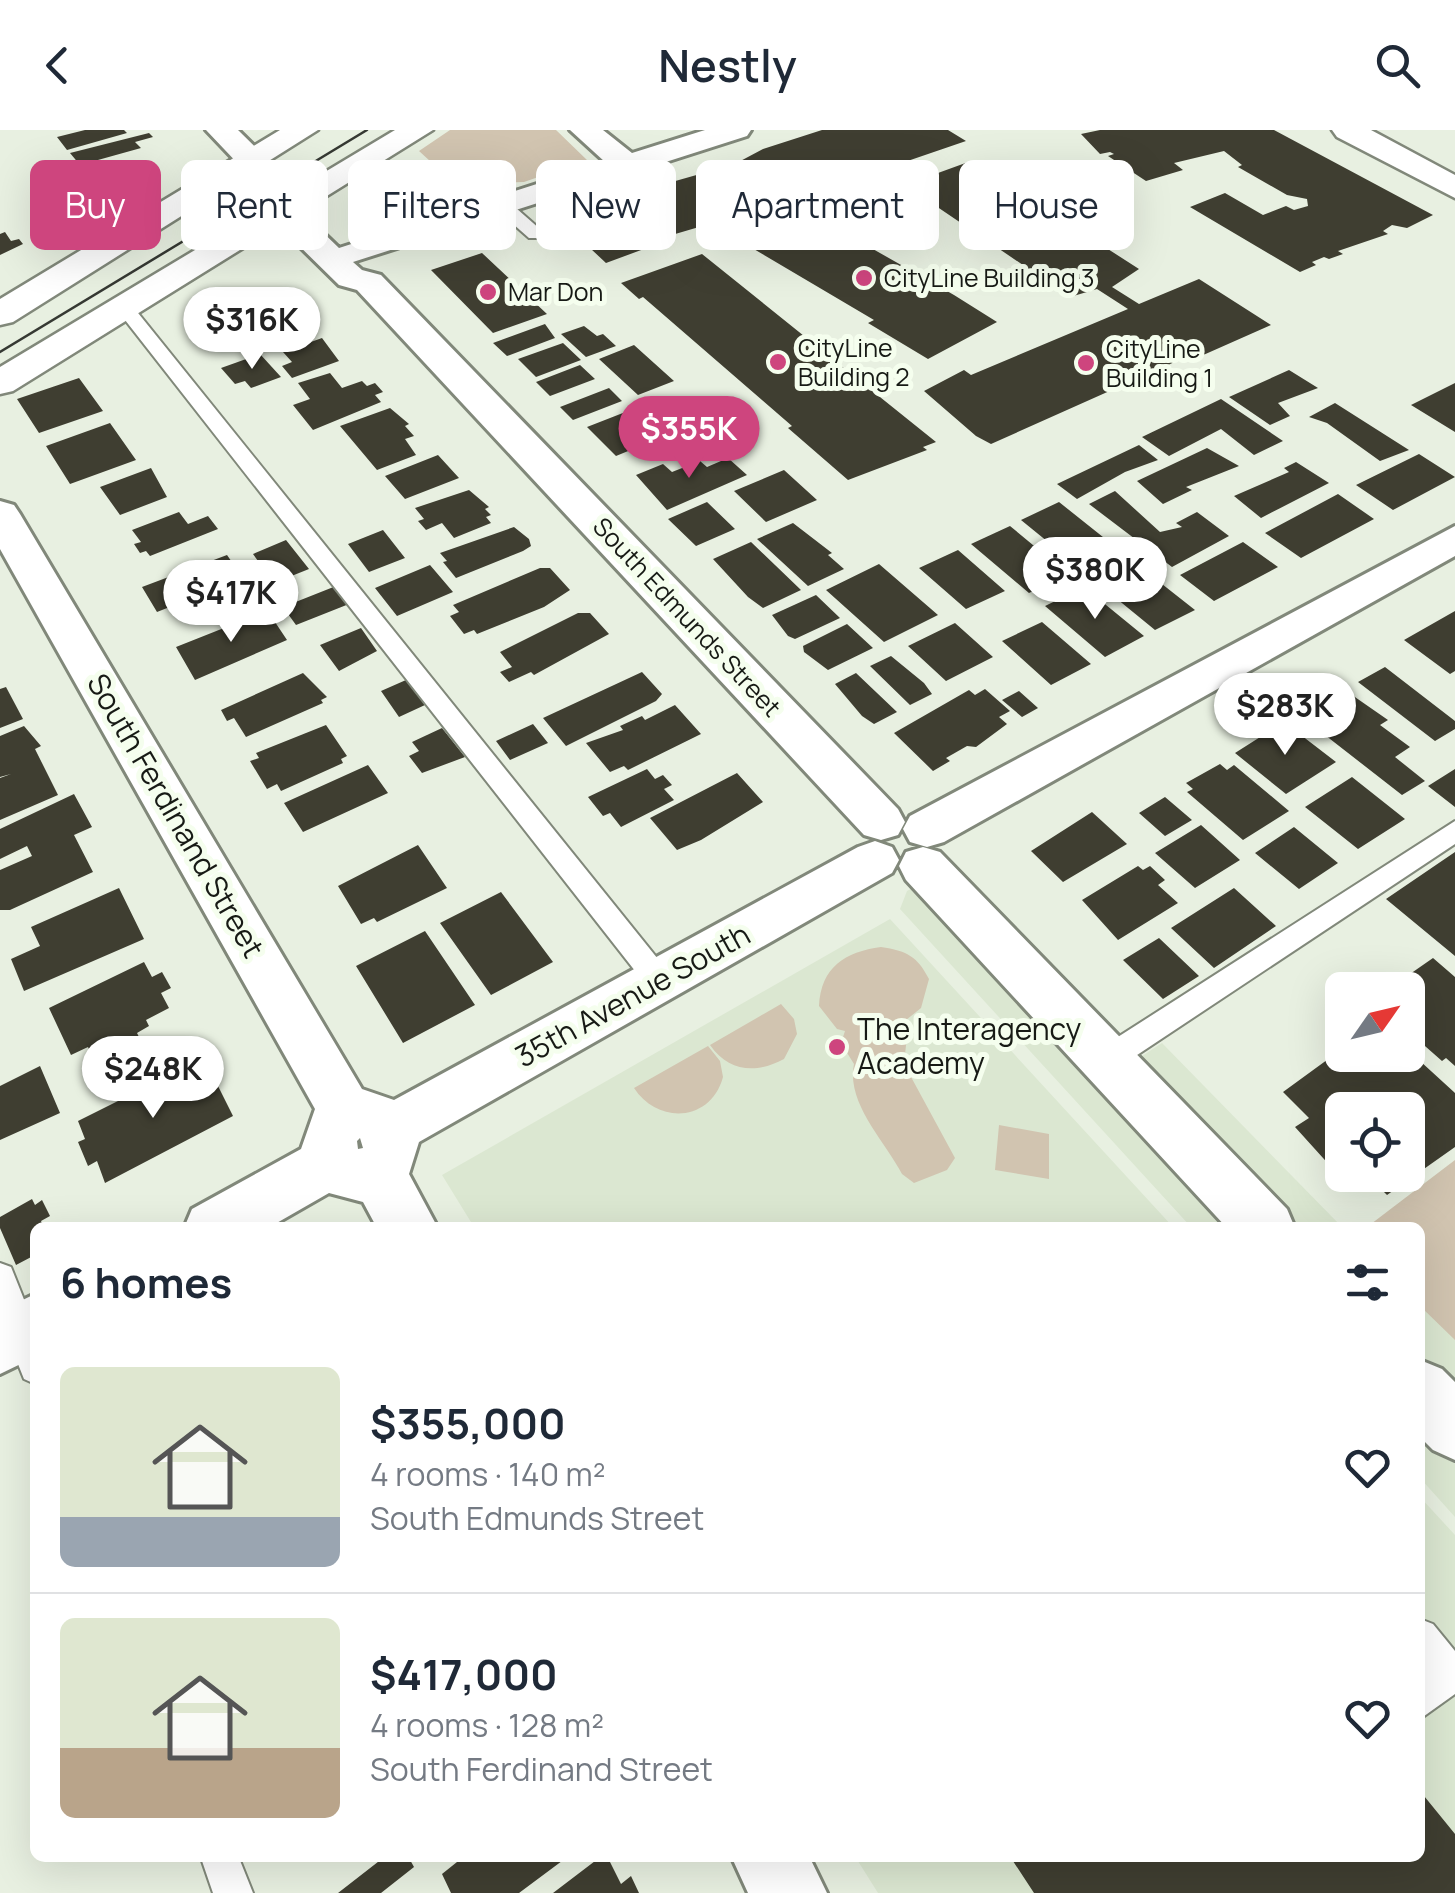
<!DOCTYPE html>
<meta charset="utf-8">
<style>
:root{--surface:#fff;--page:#f2f2f3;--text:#1f2937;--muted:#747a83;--line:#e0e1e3;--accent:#ce457e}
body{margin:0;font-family:Manrope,sans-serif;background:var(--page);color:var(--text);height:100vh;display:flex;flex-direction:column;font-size:38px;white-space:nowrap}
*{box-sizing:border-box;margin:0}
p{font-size:32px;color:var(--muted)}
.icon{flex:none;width:55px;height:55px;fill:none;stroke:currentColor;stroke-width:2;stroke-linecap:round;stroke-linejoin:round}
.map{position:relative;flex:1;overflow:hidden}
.panel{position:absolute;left:30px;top:1092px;width:1395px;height:640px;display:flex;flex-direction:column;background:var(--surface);border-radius:15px;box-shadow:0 10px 40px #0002}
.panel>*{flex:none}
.top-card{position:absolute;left:30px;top:30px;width:1395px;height:90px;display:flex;gap:20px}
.needle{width:65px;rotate:56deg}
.controls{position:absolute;left:1325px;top:842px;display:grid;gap:20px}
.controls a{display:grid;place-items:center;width:100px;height:100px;border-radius:15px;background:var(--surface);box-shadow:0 10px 40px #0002;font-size:50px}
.price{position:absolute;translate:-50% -85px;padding:0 22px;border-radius:35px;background:#fff;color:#222;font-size:32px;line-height:65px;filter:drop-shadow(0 2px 5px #0008)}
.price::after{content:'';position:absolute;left:50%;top:60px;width:30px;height:22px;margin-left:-15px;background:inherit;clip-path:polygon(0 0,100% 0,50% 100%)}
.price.on{background:var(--accent);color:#fff}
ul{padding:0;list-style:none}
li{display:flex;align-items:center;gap:30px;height:250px;padding:0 30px}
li+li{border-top:2px solid var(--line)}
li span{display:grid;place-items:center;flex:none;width:280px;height:200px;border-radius:15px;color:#555}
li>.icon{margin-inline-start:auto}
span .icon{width:120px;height:120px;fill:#fffc;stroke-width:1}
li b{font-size:42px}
h2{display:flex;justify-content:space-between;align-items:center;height:120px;padding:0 30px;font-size:42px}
.tag{padding:0 35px;border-radius:15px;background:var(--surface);box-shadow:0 10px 40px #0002;font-size:35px;line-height:90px}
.tag.on{background:var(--accent);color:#fff}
header{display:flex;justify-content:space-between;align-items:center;height:130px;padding:0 30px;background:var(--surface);font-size:45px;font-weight:600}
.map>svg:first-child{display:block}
.built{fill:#dbe7d1}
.green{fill:#d1c4b0}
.building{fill:#3f3e31}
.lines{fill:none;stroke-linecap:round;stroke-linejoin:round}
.service-casing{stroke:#81887a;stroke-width:4}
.minor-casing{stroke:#81887a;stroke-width:6}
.secondary-casing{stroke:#81887a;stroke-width:5}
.service{fill:#fff;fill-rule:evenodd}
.minor{fill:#fff;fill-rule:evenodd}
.secondary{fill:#fff;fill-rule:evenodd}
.tram{stroke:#363933;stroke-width:2.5}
.poi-dot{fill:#ce457e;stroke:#f5feee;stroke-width:4}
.labels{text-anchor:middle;stroke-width:10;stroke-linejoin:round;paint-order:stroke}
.far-poi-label{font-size:25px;fill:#171a15;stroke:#f5feee;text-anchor:start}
.far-street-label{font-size:25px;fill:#171a15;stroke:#f5feee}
.street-label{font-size:30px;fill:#171a15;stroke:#f5feee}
.poi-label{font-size:30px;fill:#171a15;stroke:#f5feee;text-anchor:start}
</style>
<header><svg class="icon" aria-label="back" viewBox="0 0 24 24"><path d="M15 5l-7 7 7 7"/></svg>Nestly<svg class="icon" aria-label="search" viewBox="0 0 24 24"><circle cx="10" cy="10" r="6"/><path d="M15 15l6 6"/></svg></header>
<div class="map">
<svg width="1455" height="1763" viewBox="0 0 1455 1763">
<rect width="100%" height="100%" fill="#e8f0e1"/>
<!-- built -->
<path class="built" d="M934 746 1119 941 1162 913 1342 1097H1191L900 779 907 761Z
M890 789 1173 1097H474L442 1045Z
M1455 1132V1387L1420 1348V1160Z
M1420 1367 1455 1405V1763H878L856 1728H1420Z"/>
<!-- green -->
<path class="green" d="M450 0H556L587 30 524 52 495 53 465 63 419 21Z
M881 817C907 821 917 826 929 849L921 878 901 894 907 906 904 934 955 1028 947 1040 914 1053 902 1044C884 1010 846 973 854 934L841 913 845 901 837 899 819 876C821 837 845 822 881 817Z
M781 874 794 889 797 904 784 929C756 944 729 942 710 915Z
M708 916 720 931 723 947C711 992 658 995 634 958Z
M999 995 1049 1004V1049L995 1040Z
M1455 1030V1210L1420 1176V1098L1367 1097Z"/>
<!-- building -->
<path class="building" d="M85 0H124L127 3 67 20 57 7Z
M822 0H948L966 11 779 75 750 57 755 55 731 36 763 19Z
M1100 0H1274L1433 85 1407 98 1392 95 1383 101 1388 104 1338 121 1343 124 1329 129 1324 127 1312 132 1316 135 1300 142 1190 77 1225 63 1263 85 1286 76 1294 80 1308 76 1307 69 1287 65 1238 37 1242 35 1224 21 1174 33 1183 40 1146 51 1108 26 1114 24 1110 22 1100 24 1081 4Z
M149 3 153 7 135 12 141 18 80 35 70 23Z
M971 31 1139 139 1112 157 1139 174 1199 149 1271 195 1201 226 1193 220 1185 224 1188 226 991 314 976 306 924 261 964 240 971 245 1128 179 1097 159 1070 167 905 55Z
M700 44 750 82 648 112 652 116 606 133 561 91 598 73Z
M439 50 454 64 414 77 403 73 407 60Z
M813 85 954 165 997 192 928 229 868 193 874 190 747 115Z
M5 102 11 111 19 109 23 114 0 125V104Z
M482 123 547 184 493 203 431 140Z
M702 124 936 312 923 317 927 320 848 350 788 298 792 296 643 167 639 169 621 153Z
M295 178 311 200 248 221 239 210 265 201 260 200 257 191Z
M545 194 555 208 507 226 493 213Z
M584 196 597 206 603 204 616 216 586 227 561 204Z
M322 208 339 231 292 248 282 236 292 232 283 222Z
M563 213 581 230 536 247 518 229Z
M634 215 674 251 638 265 599 229Z
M260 224 281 247 251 258 245 251 235 254 221 238Z
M580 235 595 249 550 266 536 252Z
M1289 240 1318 258 1278 273 1290 286 1270 295 1229 267Z
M330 243 342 258 362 251 367 256 375 253 383 262 375 265 381 272 313 300 293 275 310 269 298 253Z
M79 248 103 281 39 303 17 269Z
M1455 253V302L1411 275Z
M609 258 622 271 573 290 560 277Z
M1221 269 1283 311 1254 325 1221 299 1169 326 1142 307Z
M1335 273 1409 320 1380 331 1327 293 1309 287Z
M390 278 409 294 405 296 414 306 405 309 416 325 377 340 340 296Z
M628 281 634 287 643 283 667 305 616 326 587 297Z
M110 293 136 330 70 354 46 316Z
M1139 315 1158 330 1125 342 1077 369 1057 354Z
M1207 318 1239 336 1186 357 1192 360 1163 374 1137 351Z
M1419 324 1455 347 1393 380 1356 355Z
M438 325 459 348 405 369 385 346Z
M728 328 747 345 667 380 636 345 663 334 672 342 700 331 707 337Z
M1296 332 1329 353 1261 388 1234 366 1289 342 1284 338Z
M151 338 167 367 120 385 100 357Z
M784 340 817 370 766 392 734 361Z
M469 360 489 377 485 379 491 385 486 387 491 393 454 408 442 393 426 400 418 391 424 389 415 378Z
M1115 361 1160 402 1182 397 1176 393 1197 382 1229 406 1172 437 1089 374Z
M1338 364 1374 389 1301 428 1265 403Z
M707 372 735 399 696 416 668 389Z
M1059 372 1118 419 1080 438 1021 390Z
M179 382 188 394 208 386 218 399 150 426 146 421 140 423 134 414 141 412 132 400Z
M793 393 832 423 828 425 844 439 808 456 757 409Z
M1010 396 1068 444 1029 463 971 414Z
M514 397 529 409 531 416 523 421 456 448 443 432 447 431 440 423Z
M383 400 405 428 369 442 348 414Z
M286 410 309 439 274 453 253 424Z
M751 412 801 460 763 478 748 467 713 429Z
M1243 412 1278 437 1214 471 1180 445Z
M958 420 1005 461 966 479 919 438Z
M227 425 243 448 157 482 142 457Z
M1134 432 1195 480 1155 500 1095 451Z
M879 434 938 485 884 512 826 460Z
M430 435 453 462 397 486 375 458Z
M540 438H550L570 460 544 477 477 504 474 500 464 504 450 486 459 482 453 475Z
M336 456 349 474 296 495 283 477Z
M1084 457 1144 506 1105 527 1045 476Z
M816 465 840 488 795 509 788 506 772 485Z
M1455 481V541L1450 544 1404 510Z
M262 483H269L287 510 195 550 176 517Z
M578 483H590L609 504 534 545 531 542 509 552 500 542 512 537 500 522Z
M1042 492 1091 534 1051 555 1002 511Z
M955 493 993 527 946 551 908 516Z
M847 494 873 518 828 540 804 522 803 516Z
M361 498 377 521 339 541 320 515Z
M891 526 924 553 932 564 910 575 870 536Z
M1385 537 1455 591V599L1435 611 1358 552Z
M642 542 662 564 656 571 566 616 543 588Z
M303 543 327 567 321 570 323 573 246 607 234 588 227 591 221 580Z
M856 543 897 582 874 594 862 586 835 554Z
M406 550 425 575 399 587 381 561Z
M1339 556 1388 590 1380 595 1410 617 1395 627 1425 651 1402 665 1298 584 1315 575 1310 571Z
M6 557 23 589 0 598V559Z
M985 559 1010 581 999 587 1007 594 976 617 967 616 946 628 950 631 933 641 894 603 969 560 975 565Z
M1019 561 1038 578 1022 587 1002 570Z
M675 575 701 604 628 640 624 636 610 642 586 613 623 600 620 596 642 586 645 590Z
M1284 592 1336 632 1286 664 1235 623Z
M533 594 548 613 510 630 496 611Z
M326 595 347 626 341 629 343 633 281 661 277 654 267 659 250 631 259 628 256 623Z
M24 596 41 616 35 619 58 665 0 690V648L11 644 0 647V606Z
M442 598 465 627 422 643 409 626 419 621 412 612Z
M1220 634 1227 640 1234 635 1289 681 1243 710 1187 662 1193 659 1186 653Z
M368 635 388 663 303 702 284 673Z
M647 639 655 649 663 645 672 655 664 659 674 670 621 697 610 683 603 686 588 667Z
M1455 639V677L1428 656Z
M737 643 763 672 701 710 677 720 650 688Z
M1352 647 1405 689 1358 719 1305 677Z
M74 664 92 697 74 705 93 742 10 780H0V740L32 726 27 716 0 729V699Z
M1165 667 1192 690 1165 706 1139 683Z
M1092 682 1127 714 1063 752 1031 721Z
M1201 695 1240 730 1195 758 1155 723Z
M1294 697 1338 733 1299 759 1255 723Z
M418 715 447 758 377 792 374 788 361 794 338 756Z
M1455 722V826L1386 769Z
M1138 736 1143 740 1150 736 1165 750 1158 755 1178 773 1118 810 1082 770Z
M119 758 144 809 24 861 11 829 40 816 31 797Z
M1234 758 1276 796 1214 838 1171 798Z
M501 762 553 832 491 865 440 793Z
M425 801 475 875 403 913 356 836Z
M1159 808 1199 846 1163 869 1123 830Z
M1433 828 1455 847V936L1446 928 1442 931 1417 909 1425 903 1408 887V860H1387Z
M144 832 152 847 162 842 171 858 161 863 169 878 146 890 149 896 137 903 139 907 94 929 88 917 71 925 49 878Z
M1342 919V925H1408V920L1455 963V1017L1387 1065 1371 1049 1359 1058 1347 1045H1408V980H1342V1049L1295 997 1309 988 1283 962Z
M204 928 233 986 105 1053 97 1031 88 1036 78 1012 85 1009 78 991Z
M40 936 60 983 0 1010V956Z
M32 1069 35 1075 42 1070 50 1086 41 1091 44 1098H35V1125L16 1135 0 1098V1087Z
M1420 1661 1455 1704V1763H1034L1011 1728H1420Z
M383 1728H409L414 1737 381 1763H338Z
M462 1728H566L519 1763H451L442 1744Z
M599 1728H608L621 1754 631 1746 639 1763H553Z"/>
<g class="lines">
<!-- service casing -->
<g class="service-casing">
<path id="service" d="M496 71H508L541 100V108H529L496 79Z
M118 173H130L670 844 674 852 670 860H650L118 181Z
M1455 691V714L1116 939 1106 942 1096 939 1092 930 1096 921Z
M0 1133 11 1137 35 1197V1254L24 1249 0 1189Z
M1420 1489 1433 1494 1455 1521V1564L1420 1589V1546L1425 1542 1420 1536Z
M201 1728H239L253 1763H213Z"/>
</g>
<!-- minor casing -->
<g class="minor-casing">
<path id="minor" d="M206 0H238L287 48 310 90 339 118 605 32 570 0H603L632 23 705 0H751L747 6 353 132 362 140 381 145 898 679 905 692 898 705 881 710 864 705 357 160 339 155 285 102 262 59Z
M0 371 14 375 20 384 362 959 394 970 858 717 875 711 892 717 899 730 892 743 419 1012 409 1044 438 1098H377L363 1072 329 1063 268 1098H184L192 1079 301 1019 315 979 0 419ZM360 1008 363 1018 358 1019 357 1011Z
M1455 396V426L944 712 927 717 910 712 903 699 910 686Z
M923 717 940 722 1287 1079 1295 1098H1227L906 750 899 736 906 722Z
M35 1164V1227L0 1244V1181Z
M1420 1230 1442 1239 1455 1252V1330L1433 1320 1420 1307Z
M732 1728H810L827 1763H748Z"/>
</g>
<!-- secondary casing -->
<g class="secondary-casing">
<path id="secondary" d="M280 0H318L13 192 0 195V169Z
M395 0H433L13 261 0 264V237Z
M1332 0H1371L1455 45V68L1337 7Z"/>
</g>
<!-- service -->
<use href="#service" class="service"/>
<!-- minor -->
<use href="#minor" class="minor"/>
<!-- secondary -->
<use href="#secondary" class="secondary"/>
<!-- tram -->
<path class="tram" d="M0 222 367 0"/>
</g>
<!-- markers -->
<g class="poi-dot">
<circle cx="864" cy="148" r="10"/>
<circle cx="488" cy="162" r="10"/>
<circle cx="778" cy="232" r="10"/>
<circle cx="1086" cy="233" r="10"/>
<circle cx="837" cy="917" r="10"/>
</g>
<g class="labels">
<!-- far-poi labels -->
<g class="far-poi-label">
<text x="884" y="157">CityLine Building 3</text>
<text x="508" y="171">Mar Don</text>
<text x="798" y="227">CityLine<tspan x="798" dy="29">Building 2</tspan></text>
<text x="1106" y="228">CityLine<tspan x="1106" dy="29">Building 1</tspan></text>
</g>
<!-- far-street labels -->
<g class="far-street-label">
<text transform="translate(687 487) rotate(47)" y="9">South Edmunds Street</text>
</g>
<!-- street labels -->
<g class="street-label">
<text transform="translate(175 686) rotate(60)" y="10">South Ferdinand Street</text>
<text transform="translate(633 866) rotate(-29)" y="10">35th Avenue South</text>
</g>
<!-- poi labels -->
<g class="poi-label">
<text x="857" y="910">The Interagency<tspan x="857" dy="34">Academy</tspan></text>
</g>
</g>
</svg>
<div class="controls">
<a><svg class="needle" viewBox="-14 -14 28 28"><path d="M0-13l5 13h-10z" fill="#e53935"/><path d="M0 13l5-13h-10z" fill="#747a83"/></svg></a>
<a><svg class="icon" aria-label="locate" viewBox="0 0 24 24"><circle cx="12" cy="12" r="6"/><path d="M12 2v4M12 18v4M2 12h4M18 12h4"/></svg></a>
</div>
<b class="price" style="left:252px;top:242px">$316K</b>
<b class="price on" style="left:689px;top:351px">$355K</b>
<b class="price" style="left:1095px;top:492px">$380K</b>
<b class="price" style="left:231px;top:515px">$417K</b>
<b class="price" style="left:1285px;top:628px">$283K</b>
<b class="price" style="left:153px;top:991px">$248K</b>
<div class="top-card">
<a class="tag on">Buy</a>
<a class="tag">Rent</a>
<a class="tag">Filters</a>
<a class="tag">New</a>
<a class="tag">Apartment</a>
<a class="tag">House</a>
</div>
<section class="panel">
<h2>6 homes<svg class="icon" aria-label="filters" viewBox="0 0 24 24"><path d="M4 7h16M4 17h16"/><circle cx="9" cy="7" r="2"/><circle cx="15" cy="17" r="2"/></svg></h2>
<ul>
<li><span style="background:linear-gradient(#dfe7d0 75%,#9aa5b1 0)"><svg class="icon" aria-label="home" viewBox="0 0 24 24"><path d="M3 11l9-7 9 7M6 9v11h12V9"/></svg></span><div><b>$355,000</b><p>4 rooms · 140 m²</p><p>South Edmunds Street</p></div><svg class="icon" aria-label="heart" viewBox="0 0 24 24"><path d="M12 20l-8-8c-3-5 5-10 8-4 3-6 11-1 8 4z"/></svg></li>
<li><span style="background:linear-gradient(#dfe7d0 65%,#b9a48a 0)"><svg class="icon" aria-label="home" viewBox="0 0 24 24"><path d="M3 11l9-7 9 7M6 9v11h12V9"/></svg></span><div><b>$417,000</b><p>4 rooms · 128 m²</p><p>South Ferdinand Street</p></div><svg class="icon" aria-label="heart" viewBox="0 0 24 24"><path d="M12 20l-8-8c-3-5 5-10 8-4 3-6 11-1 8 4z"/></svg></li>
</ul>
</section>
</div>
